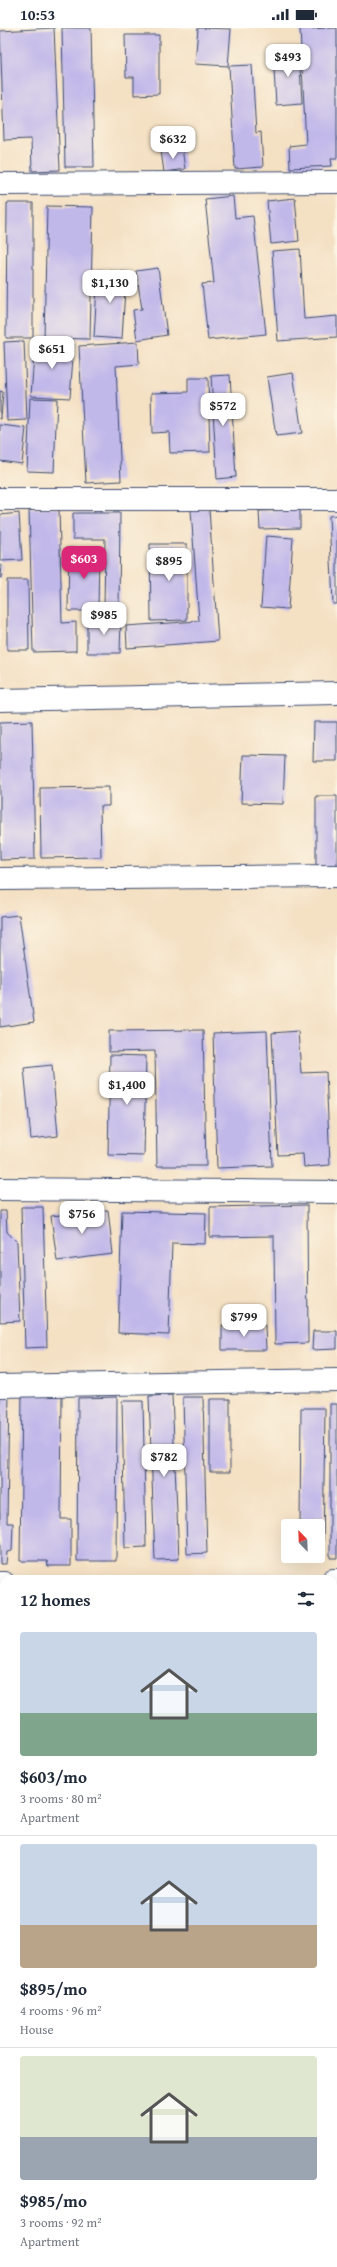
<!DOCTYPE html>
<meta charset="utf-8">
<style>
:root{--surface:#fff;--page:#f2f2f3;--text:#1f2937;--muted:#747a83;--line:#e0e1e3;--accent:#db2777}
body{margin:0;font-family:"Gentium Book Plus",serif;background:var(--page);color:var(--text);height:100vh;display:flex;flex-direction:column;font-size:15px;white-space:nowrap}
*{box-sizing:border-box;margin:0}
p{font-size:13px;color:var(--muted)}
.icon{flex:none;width:22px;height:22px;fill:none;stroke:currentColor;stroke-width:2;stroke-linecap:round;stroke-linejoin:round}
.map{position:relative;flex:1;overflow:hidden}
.details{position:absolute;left:0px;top:1547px;width:337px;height:692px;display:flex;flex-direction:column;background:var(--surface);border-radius:12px 12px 0 0;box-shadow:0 4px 16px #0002}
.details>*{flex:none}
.needle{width:26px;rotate:337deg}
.tools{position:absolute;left:281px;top:1491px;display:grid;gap:8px}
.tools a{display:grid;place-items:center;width:44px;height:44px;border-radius:4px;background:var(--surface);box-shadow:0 4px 16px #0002;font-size:20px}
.price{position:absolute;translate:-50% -34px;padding:0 9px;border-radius:8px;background:#fff;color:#222;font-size:13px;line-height:26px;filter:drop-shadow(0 1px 2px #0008)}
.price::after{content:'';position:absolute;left:50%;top:24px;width:12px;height:9px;margin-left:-6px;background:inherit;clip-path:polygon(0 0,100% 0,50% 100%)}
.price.on{background:var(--accent);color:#fff}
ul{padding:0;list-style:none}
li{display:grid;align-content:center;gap:8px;height:212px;padding:0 20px}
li+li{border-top:1px solid var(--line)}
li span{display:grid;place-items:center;height:124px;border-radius:4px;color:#555}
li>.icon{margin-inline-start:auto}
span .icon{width:72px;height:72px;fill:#fffc;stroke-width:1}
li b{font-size:17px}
h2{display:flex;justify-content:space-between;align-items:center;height:48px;padding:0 20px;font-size:17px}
.status{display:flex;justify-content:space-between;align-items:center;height:28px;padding:0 20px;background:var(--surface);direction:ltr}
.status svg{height:11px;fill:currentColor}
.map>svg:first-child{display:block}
.building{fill:#c1b8ea}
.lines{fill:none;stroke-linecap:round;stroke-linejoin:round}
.minor-casing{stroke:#3c4a6d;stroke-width:24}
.minor{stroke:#fff;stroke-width:22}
</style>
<div class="status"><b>10:53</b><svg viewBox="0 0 49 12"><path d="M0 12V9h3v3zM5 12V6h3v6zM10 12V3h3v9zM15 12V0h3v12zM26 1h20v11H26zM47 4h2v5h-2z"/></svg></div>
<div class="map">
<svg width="337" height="2239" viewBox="0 0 337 2239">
<rect width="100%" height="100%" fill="#fcf5e5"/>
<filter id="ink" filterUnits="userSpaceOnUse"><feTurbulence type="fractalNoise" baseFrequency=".025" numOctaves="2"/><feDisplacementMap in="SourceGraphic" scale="8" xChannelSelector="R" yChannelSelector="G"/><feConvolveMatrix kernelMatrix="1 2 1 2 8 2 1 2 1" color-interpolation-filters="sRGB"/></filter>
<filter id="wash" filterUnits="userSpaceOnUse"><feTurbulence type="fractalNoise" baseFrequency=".012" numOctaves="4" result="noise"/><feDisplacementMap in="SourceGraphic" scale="16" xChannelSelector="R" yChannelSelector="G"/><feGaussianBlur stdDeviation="0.9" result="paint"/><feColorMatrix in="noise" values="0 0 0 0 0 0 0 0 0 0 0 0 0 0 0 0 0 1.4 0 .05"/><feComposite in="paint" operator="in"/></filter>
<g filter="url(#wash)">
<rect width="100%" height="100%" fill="#f4e0c3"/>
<g id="blocks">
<!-- building -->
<path class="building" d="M54 0 60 142 32 143 31 111 4 112 0 3Z
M62 0H91L94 139H65Z
M198 0 231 1 228 38 195 36Z
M337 0V130H331L332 138 290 140 289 118 306 116 300 1Z
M125 7H159V66L134 67V49H126Z
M299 22 302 75 276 77 273 24Z
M252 37 256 105 261 104 263 139 235 141 229 38Z
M182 120 185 141 164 144 161 123Z
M233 168 235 190 253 188 266 306 208 312 202 256 214 255 205 171Z
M295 170 299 213 271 216 267 173Z
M7 175H33V310H6Z
M47 178 93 179 90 311 44 310Z
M300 221 304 291 337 288V309L278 313 272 223Z
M158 240 167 307 137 312 133 282 142 281 136 243Z
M98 242 126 244 122 311 94 309Z
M24 313 27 392 7 393 4 314Z
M35 313 74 316 70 370 31 368Z
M138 314 139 336 116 338 121 453 86 455 79 318Z
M293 345 302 405 276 408 267 349Z
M230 347 236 449 217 451 211 348Z
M188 350H208L210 424 170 425 169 404 152 405 151 365 188 364Z
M0 363 3 364 1 391H0Z
M30 370 57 371 54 444 27 443Z
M0 397 26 400 22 436 0 433Z
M59 480 62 595 76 594V623L33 624 29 481Z
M209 481 218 613 127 620 126 598 199 593 191 482Z
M300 482V500L260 501 259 483Z
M19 485 22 532 0 533V487Z
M73 485H120L119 581H104L105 511H73Z
M337 487V576H333L329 488Z
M266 508 293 510 288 581 261 579Z
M150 516H187V592L151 593Z
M69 520H99L98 583H68Z
M0 537H2L1 550H0Z
M7 552H28L29 622H7Z
M87 591H121L120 625H87Z
M32 693 35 831 0 832V694Z
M314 694H337V733H313Z
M243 727 285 728 283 776 241 775Z
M109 759V778H100L101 829 41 830 40 760Z
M316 768H337V842H316Z
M19 887 34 994 0 999V889Z
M203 1002 206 1138H157L155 1023 109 1024V1003Z
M267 1003 272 1138 217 1140 213 1005Z
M298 1003 301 1045 326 1044 330 1137 304 1139 303 1126 278 1127 272 1005Z
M110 1027 146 1028 144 1128 108 1127Z
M52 1037 58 1108 31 1111 24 1040Z
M307 1177 308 1315 275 1316 274 1208 210 1209V1179Z
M21 1179H43L47 1319 25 1320Z
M108 1182 113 1226 57 1233 51 1188Z
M0 1183H6L7 1204 17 1214 20 1293 0 1294Z
M122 1183 206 1185 205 1216 172 1215 169 1307 118 1305Z
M222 1297H265L266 1322H222Z
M313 1303H337V1321L312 1322Z
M0 1363H9L7 1495H13L12 1523 7 1524 6 1536H0Z
M22 1365H62L61 1491H71V1538H48L47 1533H20Z
M172 1367 179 1531 155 1532 149 1368Z
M117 1369 116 1533H77L78 1370Z
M183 1369H203L207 1525 187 1526Z
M210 1371H230V1444H210Z
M122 1373H143L146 1519 125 1520Z
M330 1376H337V1530H330Z
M301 1380H325L323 1529H318V1498H300Z
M333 1566 337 1567V1732H333Z
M0 1670 4 1671V1731L0 1730Z
M0 1766H4V1892H0Z
M333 2113H337V2239H313V2235H333Z
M31 2235H76V2239H31Z"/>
</g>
</g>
<g filter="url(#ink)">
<use href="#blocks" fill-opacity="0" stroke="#3c4a6d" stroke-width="1"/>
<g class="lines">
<!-- minor casing -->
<g class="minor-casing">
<path id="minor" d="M0 156 337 154
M0 471H337
M0 672 337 665
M0 851 337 848
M0 1161 337 1164
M0 1358 337 1352
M333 1552H337
M0 1555H4
M0 1935H4
M333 1939H337"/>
</g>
<!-- minor -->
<use href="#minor" class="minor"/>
</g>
</g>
</svg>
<div class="tools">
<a><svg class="needle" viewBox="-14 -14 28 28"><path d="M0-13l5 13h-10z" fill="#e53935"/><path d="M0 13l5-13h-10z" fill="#747a83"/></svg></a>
</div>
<b class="price" style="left:288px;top:50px">$493</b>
<b class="price" style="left:173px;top:132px">$632</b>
<b class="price" style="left:110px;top:276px">$1,130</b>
<b class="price" style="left:52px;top:342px">$651</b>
<b class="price" style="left:223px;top:399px">$572</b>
<b class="price on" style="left:84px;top:552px">$603</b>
<b class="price" style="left:169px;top:554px">$895</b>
<b class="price" style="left:104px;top:608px">$985</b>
<b class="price" style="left:127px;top:1078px">$1,400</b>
<b class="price" style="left:82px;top:1207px">$756</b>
<b class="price" style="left:244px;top:1310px">$799</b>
<b class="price" style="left:164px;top:1450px">$782</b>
<section class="details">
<h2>12 homes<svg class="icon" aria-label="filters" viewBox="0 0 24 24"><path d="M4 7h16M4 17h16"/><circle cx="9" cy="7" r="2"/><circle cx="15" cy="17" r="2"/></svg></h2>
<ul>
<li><span style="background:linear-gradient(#c9d6e8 65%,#7fa58c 0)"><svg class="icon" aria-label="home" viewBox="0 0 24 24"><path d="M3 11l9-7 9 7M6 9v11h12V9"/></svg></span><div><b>$603/mo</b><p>3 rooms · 80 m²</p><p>Apartment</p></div></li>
<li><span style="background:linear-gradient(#c9d6e8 65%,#b9a48a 0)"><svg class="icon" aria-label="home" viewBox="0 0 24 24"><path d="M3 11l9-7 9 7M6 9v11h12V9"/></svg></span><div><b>$895/mo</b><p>4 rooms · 96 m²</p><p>House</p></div></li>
<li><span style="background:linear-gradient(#dfe7d0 65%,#9aa5b1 0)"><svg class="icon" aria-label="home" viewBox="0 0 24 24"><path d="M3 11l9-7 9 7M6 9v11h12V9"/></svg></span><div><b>$985/mo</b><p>3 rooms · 92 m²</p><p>Apartment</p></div></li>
</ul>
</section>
</div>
